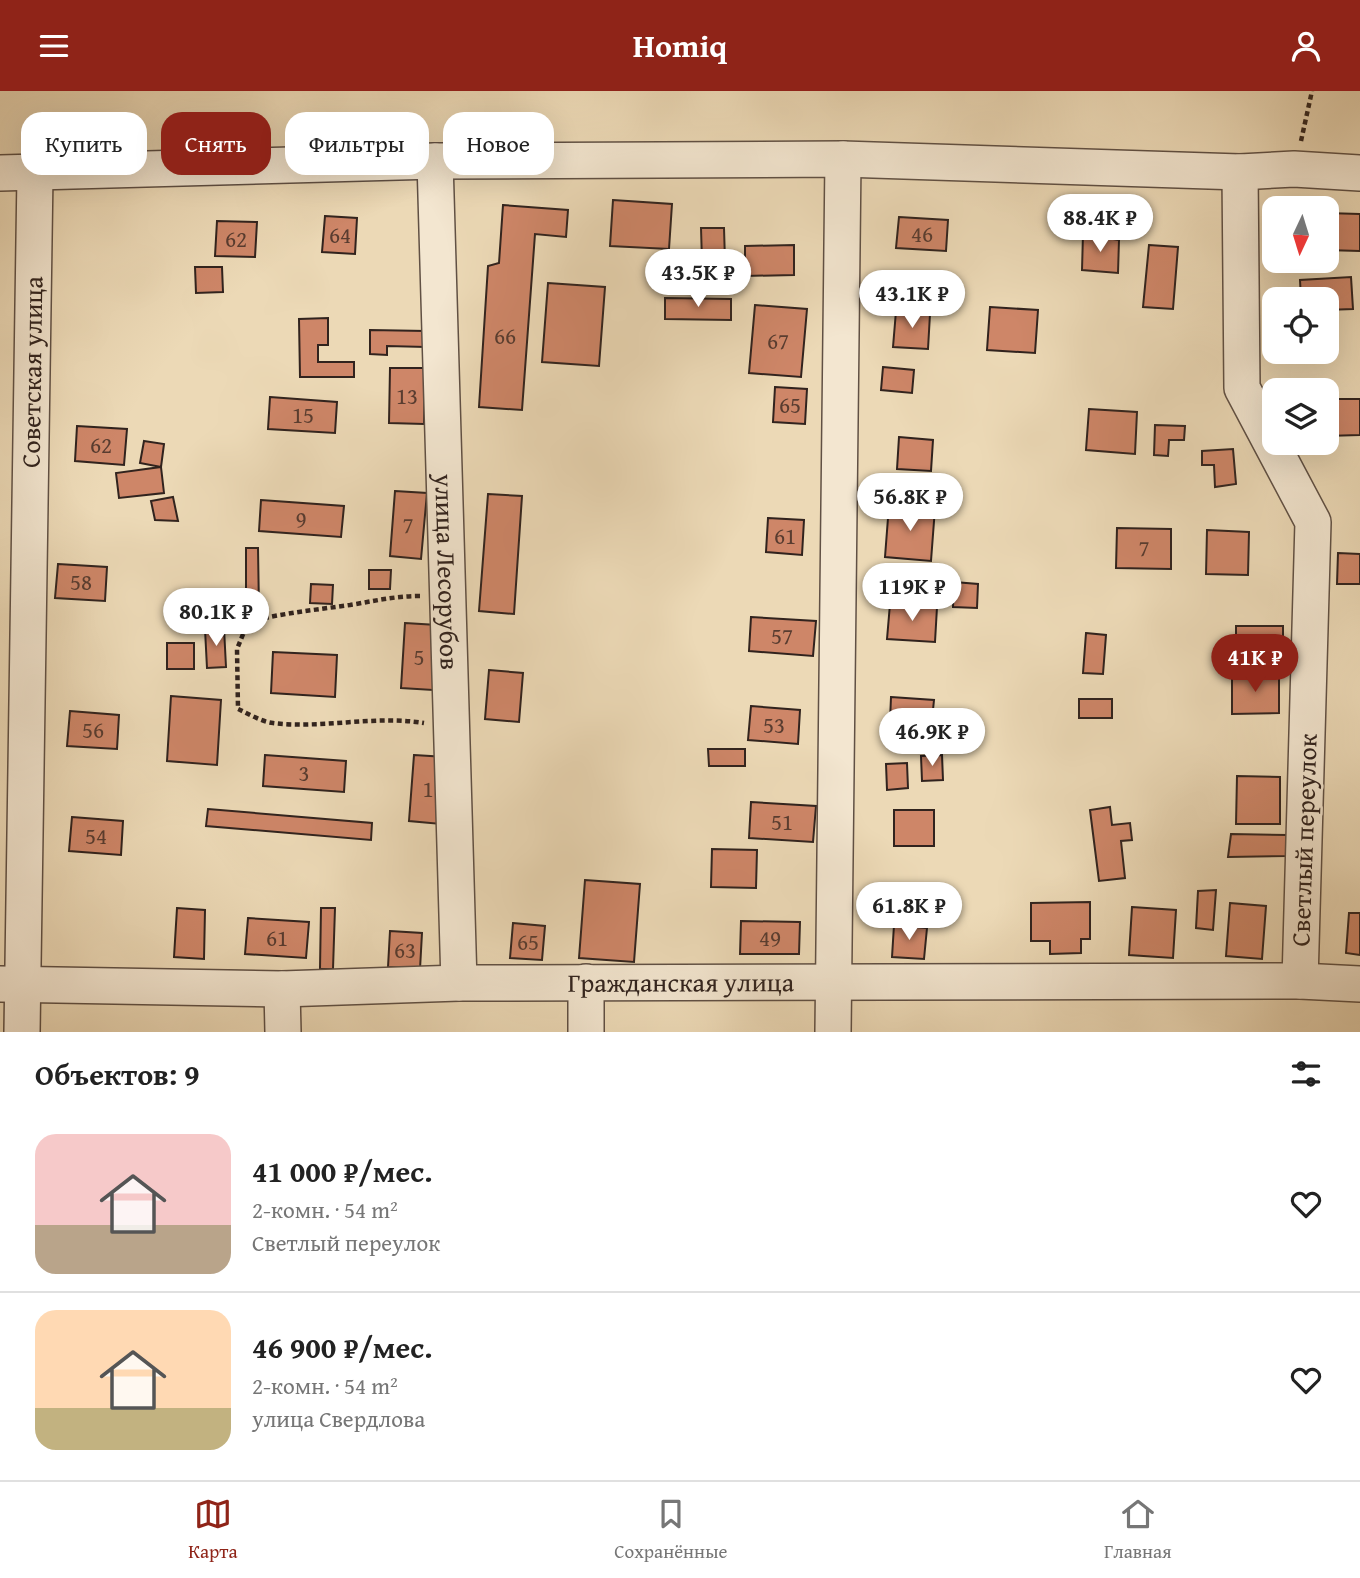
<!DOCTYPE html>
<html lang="ru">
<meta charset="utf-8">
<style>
:root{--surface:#fff;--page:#f6f6f6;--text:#222;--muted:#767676;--line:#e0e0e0;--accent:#8f2418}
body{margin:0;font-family:"Gentium Book Plus",serif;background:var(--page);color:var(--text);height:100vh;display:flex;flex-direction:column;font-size:26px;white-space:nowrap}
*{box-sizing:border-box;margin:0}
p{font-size:23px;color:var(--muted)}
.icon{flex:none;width:38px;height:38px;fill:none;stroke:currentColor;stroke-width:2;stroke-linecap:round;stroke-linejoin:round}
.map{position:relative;height:941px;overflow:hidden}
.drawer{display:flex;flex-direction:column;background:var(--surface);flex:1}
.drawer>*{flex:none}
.top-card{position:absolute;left:21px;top:21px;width:700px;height:63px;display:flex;gap:14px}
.needle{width:46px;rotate:184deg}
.fabs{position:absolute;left:1262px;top:105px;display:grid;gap:14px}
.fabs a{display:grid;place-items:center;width:77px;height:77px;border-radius:14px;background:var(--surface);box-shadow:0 7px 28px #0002;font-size:35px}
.price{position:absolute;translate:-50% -60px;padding:0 16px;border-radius:24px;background:#fff;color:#222;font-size:23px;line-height:46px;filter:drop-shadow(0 2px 4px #0008)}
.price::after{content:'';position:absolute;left:50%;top:42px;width:21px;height:16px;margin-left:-10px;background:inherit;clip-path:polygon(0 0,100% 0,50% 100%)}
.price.on{background:var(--accent);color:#fff}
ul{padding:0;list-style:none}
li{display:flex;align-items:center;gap:21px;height:175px;padding:0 35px}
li+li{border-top:2px solid var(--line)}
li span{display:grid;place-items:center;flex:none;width:196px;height:140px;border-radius:21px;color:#555}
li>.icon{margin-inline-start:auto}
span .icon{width:84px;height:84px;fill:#fffc;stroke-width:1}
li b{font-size:30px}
h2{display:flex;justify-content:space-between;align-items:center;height:84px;padding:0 35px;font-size:30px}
.chip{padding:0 24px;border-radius:21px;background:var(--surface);box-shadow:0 7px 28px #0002;font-size:24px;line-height:63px}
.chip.on{background:var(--accent);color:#fff}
header{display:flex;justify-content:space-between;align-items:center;height:91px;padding:0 35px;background:var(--accent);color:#fff;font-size:32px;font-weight:600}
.menu{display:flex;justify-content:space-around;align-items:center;height:98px;border-top:2px solid var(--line);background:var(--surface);font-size:19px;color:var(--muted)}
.menu a{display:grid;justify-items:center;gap:4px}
.menu .on{color:var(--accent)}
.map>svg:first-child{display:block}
.building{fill:#ce8668;stroke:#31231e;stroke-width:2}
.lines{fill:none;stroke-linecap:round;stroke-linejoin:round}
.minor-casing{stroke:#605044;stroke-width:38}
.path{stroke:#31231e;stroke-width:4.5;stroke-dasharray:5 3.5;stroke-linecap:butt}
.minor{stroke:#f3e6d0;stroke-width:35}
.labels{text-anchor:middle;stroke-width:5;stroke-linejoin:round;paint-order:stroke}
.number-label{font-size:23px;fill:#583c30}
.street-label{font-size:26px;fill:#31231e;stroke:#f3e6d0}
</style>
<header><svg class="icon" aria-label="menu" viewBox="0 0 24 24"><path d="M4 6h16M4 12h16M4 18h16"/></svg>Homiq<svg class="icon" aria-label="person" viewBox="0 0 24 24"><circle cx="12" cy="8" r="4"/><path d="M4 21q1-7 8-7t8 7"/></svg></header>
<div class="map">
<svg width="1360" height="941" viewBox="0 0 1360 941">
<rect width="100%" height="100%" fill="#ecd9b6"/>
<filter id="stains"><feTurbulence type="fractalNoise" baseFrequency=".00286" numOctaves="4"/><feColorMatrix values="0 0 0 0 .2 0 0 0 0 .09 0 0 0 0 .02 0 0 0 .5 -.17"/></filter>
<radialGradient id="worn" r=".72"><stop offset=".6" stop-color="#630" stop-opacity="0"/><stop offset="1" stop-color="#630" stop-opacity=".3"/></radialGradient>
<!-- building -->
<path class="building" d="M613 109 672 113 669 158 610 155Z
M503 114 568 119 566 146 535 143 522 319 479 316 488 175 499 172Z
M1326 122 1360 123V160L1326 159Z
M325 125 357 127 355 163 322 161Z
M899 126 948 129 946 160 896 157Z
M217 130 257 131 255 166 215 165Z
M701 137H724L725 170H702Z
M1083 143 1119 149 1118 182 1082 179Z
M794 154V184L745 185V155Z
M1149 154 1178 156 1173 218 1143 216Z
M195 176H222L223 201 196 202Z
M1351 186 1353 218 1326 219V208H1301L1300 189Z
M548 192 605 196 599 275 542 271Z
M665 207 731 208V229L665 228Z
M755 214 807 218 801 286 749 282Z
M990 216 1038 219 1035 262 987 259Z
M896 220 930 223 928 258 893 256Z
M328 227V254H318V271H354V286H300L299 228Z
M370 239 426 240V256L387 255V264L370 263Z
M883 276 914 279 912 302 881 299Z
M390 277H425L424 333 389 332Z
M775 296 807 298 805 333 773 331Z
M270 306 337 311 335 342 268 338Z
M1326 308H1360V344L1326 345Z
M1089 318 1137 321 1135 363 1086 359Z
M1155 334 1185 335 1184 349H1169L1168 365 1154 364Z
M77 335 127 338 124 374 75 370Z
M899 346 933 349 931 380 897 378Z
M144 350 164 353 161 376 140 372Z
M1233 358 1236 393 1215 396 1214 374H1202V360Z
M161 376 164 402 119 407 116 382Z
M395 400 427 402 421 468 390 465Z
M488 403 522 405 514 523 479 520Z
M173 406 178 430 155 429 151 410Z
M261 409 344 415 341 446 259 440Z
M889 414 935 417 931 470 885 466Z
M768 427 804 429 802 464 766 461Z
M1117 437 1171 438V478L1116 477Z
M1207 439 1249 441 1248 484 1206 483Z
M246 457H258L259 519 207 520 206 506H246Z
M1338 462 1360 463V493H1337Z
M58 473 107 476 105 510 55 507Z
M369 479H391L390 498H369Z
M954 491 978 493 977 517 953 516Z
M311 493 333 494 332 513 310 512Z
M890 513 937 516 935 551 887 548Z
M751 526 816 530 813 565 749 560Z
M405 532 437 534 433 599 401 597Z
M1236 535H1283V574H1236Z
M224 537 226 576 207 577 205 538Z
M1086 542 1106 544 1103 583 1083 582Z
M167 552H194V578H167Z
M273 561 337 564 335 606 271 602Z
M489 579 523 582 519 631 485 628Z
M1232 583 1279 584V622L1232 623Z
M171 605 221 609 217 674 167 670Z
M891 606 934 609 929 658 889 654Z
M1079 608H1112V627H1079Z
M751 615 800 619 798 653 748 649Z
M70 620 119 624 117 658 67 655Z
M708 658H745V675H709Z
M265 664 346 670 344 701 263 695Z
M414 664 446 666 441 733 409 730Z
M942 664 943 689 922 690 921 665Z
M907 672 908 697 887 699 886 673Z
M1237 685 1280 686V733H1236Z
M751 711 816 715 813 751 749 747Z
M1110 716 1112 734 1130 732 1132 749 1121 750 1125 787 1099 790 1090 719Z
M208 718 372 732 371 749 206 735Z
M894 719H934V755H894Z
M72 726 123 730 121 764 69 760Z
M1231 743 1287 744 1286 765 1228 766Z
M712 758 757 759 756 797 711 796Z
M585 789 640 793 634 871 579 867Z
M1216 799 1213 839 1196 837 1198 800Z
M1090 811V848H1081V862L1050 863V850H1031V812Z
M1230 812 1266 815 1262 868 1226 865Z
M1132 816 1176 819 1173 867 1129 864Z
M177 817 205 819 204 868 174 866Z
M321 817H335L333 878H320Z
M1349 822H1360V864L1346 862Z
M248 827 309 831 306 867 245 863Z
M741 830 800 831 799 863H740Z
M513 832 545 835 542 869 510 867Z
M894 834 927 837 924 868 892 866Z
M390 840 422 842 420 878 388 876Z"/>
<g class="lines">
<!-- minor casing -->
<g class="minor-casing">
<g id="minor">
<path id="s1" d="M435 70 459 892"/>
<path d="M1240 81 1242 297 1313 431 1300 890"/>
<path d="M0 82 435 70 843 68 1240 81 1294 78 1360 82"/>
<path id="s2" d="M0 893 282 898 459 892 1300 890 1360 893"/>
<path d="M282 898 283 941"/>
<path id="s3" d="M22 941 35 83"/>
<path d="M586 941V891"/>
<path d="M833 941 843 68"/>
</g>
</g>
<!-- path -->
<path class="path" d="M1301 50 1312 0
M420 505C395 505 374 510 350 514 315 519 282 522 248 531L237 558 238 618C249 623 262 631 273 632 323 638 374 624 424 632"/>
<!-- minor -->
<use href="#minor" class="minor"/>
</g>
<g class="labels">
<!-- number labels -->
<g class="number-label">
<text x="922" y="151">46</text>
<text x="340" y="152">64</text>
<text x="236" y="156">62</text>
<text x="505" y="253">66</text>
<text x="778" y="258">67</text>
<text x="407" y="313">13</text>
<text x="790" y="322">65</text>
<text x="303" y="332">15</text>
<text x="101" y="362">62</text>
<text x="301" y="436">9</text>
<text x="408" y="442">7</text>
<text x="785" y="453">61</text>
<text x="1144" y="465">7</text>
<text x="81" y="499">58</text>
<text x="782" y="553">57</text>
<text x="419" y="574">5</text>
<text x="774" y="642">53</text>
<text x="93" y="647">56</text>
<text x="304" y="690">3</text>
<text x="428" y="706">1</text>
<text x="782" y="739">51</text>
<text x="96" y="753">54</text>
<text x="277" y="855">61</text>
<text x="770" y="855">49</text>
<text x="528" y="859">65</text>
<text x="405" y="867">63</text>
</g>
<!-- street labels -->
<g class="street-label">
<text dy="9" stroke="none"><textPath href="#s3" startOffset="660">Советская улица</textPath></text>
<text dy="9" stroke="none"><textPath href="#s1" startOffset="411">улица Лесорубов</textPath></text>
<text transform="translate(1304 749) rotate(-88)" y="9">Светлый переулок</text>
<text dy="9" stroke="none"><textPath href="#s2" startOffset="681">Гражданская улица</textPath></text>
</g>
</g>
<rect width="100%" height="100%" filter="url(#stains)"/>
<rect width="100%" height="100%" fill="url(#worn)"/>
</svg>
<div class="fabs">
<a><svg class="needle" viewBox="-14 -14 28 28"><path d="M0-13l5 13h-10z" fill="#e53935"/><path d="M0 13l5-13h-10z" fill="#767676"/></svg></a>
<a><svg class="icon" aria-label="locate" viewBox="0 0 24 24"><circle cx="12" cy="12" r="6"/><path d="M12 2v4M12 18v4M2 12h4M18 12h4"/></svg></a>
<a><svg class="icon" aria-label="layers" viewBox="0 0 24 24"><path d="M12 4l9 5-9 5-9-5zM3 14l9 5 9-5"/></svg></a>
</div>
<b class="price" style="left:1100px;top:163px">88.4K ₽</b>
<b class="price" style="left:698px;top:218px">43.5K ₽</b>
<b class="price" style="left:912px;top:239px">43.1K ₽</b>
<b class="price" style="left:910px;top:442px">56.8K ₽</b>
<b class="price" style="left:912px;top:532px">119K ₽</b>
<b class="price" style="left:216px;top:557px">80.1K ₽</b>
<b class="price on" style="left:1255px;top:603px">41K ₽</b>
<b class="price" style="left:932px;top:677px">46.9K ₽</b>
<b class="price" style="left:909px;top:851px">61.8K ₽</b>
<div class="top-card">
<a class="chip">Купить</a>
<a class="chip on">Снять</a>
<a class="chip">Фильтры</a>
<a class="chip">Новое</a>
</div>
</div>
<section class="drawer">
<h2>Объектов: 9<svg class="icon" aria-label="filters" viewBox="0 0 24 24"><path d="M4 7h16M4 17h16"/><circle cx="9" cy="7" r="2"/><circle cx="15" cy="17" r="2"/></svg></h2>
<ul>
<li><span style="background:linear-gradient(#f6c9c9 65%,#b9a48a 0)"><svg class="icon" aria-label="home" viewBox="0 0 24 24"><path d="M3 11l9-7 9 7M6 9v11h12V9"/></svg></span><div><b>41 000 ₽/мес.</b><p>2-комн. · 54 m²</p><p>Светлый переулок</p></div><svg class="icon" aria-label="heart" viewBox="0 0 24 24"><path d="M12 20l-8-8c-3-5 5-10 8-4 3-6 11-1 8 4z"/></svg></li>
<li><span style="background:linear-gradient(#ffd9b3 70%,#c2b280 0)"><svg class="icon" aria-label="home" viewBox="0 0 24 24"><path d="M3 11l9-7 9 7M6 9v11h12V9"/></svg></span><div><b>46 900 ₽/мес.</b><p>2-комн. · 54 m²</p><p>улица Свердлова</p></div><svg class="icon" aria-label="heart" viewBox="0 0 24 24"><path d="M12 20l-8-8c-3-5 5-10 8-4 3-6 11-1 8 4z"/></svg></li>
</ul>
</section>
<nav class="menu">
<a class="on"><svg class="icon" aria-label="map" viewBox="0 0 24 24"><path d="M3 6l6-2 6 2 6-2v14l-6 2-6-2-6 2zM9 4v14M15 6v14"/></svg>Карта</a>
<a><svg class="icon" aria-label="saved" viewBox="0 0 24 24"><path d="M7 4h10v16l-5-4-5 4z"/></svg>Сохранённые</a>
<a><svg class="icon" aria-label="home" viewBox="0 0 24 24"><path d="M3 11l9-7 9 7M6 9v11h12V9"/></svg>Главная</a>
</nav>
